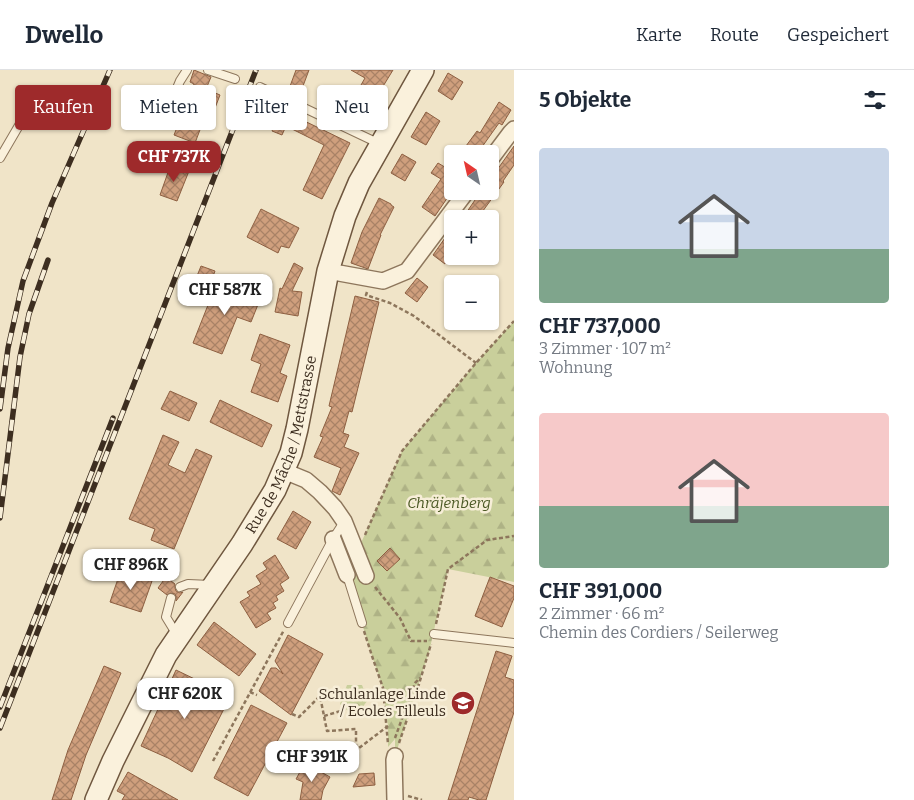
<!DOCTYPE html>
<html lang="de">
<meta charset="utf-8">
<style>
:root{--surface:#fff;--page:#f2f2f3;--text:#1f2937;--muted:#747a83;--line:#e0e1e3;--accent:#9e2a2b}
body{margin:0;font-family:Bitter,serif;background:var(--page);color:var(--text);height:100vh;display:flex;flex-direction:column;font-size:19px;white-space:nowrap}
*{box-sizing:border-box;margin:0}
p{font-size:16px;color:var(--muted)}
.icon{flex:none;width:28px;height:28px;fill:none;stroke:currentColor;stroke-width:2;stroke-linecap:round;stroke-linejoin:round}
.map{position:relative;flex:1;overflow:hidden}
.sheet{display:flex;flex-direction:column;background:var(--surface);width:400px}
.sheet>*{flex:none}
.hud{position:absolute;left:15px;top:15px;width:424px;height:45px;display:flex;gap:10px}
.needle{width:32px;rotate:326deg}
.controls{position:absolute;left:444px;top:75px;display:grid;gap:10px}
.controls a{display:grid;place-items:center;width:55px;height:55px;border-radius:5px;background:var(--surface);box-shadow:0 1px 4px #0004;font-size:25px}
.price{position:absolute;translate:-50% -42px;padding:0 11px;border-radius:10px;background:#fff;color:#222;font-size:16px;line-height:32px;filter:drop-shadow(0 1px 2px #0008)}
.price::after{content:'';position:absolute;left:50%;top:30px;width:15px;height:11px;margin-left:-8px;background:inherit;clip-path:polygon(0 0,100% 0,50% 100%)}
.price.active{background:var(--accent);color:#fff}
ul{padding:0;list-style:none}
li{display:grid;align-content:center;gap:10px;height:265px;padding:0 25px}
li span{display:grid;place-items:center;height:155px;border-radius:5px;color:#555}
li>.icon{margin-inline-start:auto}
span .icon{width:90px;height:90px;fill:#fffc;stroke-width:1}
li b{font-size:21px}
h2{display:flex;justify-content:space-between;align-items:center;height:60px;padding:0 25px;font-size:21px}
.pill{padding:0 18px;border-radius:5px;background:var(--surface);box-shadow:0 1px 4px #0004;font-size:18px;line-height:45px}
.pill.active{background:var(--accent);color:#fff}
header{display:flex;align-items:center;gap:30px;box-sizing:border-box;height:70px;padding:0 25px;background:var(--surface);border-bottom:1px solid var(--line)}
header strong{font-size:24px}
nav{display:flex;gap:28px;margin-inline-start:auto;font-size:18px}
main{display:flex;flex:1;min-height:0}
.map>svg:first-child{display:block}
.forest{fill:url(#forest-firs)}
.park{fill:url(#park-crowns)}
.building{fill:url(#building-cross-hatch);stroke:#8d5f41}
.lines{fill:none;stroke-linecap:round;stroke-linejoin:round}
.service-casing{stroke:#8d765c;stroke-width:10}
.minor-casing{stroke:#8d765c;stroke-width:18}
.secondary-casing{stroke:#6f573f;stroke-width:24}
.path{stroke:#8d765c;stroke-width:2.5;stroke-dasharray:4 2.5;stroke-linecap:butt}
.service{stroke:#faf1dc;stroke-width:8}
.minor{stroke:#faf1dc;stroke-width:15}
.secondary{stroke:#faf1dc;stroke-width:21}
.rail-casing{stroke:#3d2e20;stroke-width:5.5}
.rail{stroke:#f7eed8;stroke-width:4;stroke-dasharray:11;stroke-linecap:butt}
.labels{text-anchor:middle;stroke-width:5;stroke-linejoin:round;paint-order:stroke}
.street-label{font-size:15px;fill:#3d2e20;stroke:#f7eed8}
.park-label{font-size:15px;font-style:italic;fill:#4d5a26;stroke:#f7eed8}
.poi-label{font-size:15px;fill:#3d2e20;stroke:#f7eed8;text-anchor:end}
</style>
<header>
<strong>Dwello</strong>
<nav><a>Karte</a><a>Route</a><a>Gespeichert</a></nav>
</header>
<main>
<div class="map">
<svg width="514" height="730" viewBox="0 0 514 730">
<defs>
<pattern id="forest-firs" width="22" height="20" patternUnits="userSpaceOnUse" patternTransform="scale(1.25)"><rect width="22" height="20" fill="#c9cf9b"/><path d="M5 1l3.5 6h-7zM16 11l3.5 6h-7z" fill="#aeb285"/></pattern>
<pattern id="park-crowns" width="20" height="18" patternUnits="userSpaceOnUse" patternTransform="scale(1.25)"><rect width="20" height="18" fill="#c9cf9b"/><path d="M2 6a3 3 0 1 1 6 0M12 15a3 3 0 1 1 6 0" fill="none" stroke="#aeb285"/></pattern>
<pattern id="building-cross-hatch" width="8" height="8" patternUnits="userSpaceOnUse" patternTransform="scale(1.25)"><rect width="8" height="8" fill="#cf9f7d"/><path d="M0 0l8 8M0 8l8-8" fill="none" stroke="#a98266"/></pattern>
</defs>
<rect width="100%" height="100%" fill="#f0e4c8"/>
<!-- forest -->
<path class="forest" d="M514 251V512L448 499 429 582 395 686V669L388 677V656L383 618 372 586 347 505 352 485 357 482 402 381 476 293Z"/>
<!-- park -->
<path class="park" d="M347 615H362L368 630 357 644 354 646 340 634Z"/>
<!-- building -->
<path class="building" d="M194 0 211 7 206 19 220 25 215 38 209 36 195 73 174 65 194 14 190 12Z
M296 0H309L300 24 289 19Z
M351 0H393L382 18H381L366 45 349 36 365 8Z
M448 3 463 12 452 30 438 21Z
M499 32 511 40 502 55 499 53 477 84H470L468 82 470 78 466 76 477 61 480 63Z
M271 35 282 40 284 37 293 42 292 45 350 73 322 129 303 120 324 75 286 56 282 65 272 61 276 52 265 46Z
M426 42 440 51 426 75 411 67Z
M514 76V95L503 111 504 112 477 149H462L475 130 474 129 479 121H490V110Z
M402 84 416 92 405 111 391 103Z
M452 92V121L435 146 422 137 441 109 431 103 438 93 448 99Z
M171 94 189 101 177 131 160 125Z
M379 128 391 134V135L394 137 380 165H381L368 199 351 193 362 162Z
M261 139 299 158 289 178 281 176 278 183 247 167Z
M452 158V183L445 194 433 185Z
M294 193 303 198 292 221 302 222 298 246 275 242 280 218 282 219Z
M201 196 215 201 211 212 197 206Z
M417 208 428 217 417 232 405 223Z
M214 215 241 226 245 215 263 222 251 252 237 247 222 284 193 273 208 235 206 234Z
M355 226 379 232 352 342 349 341 343 363 349 365 344 377 359 383 340 425 332 421 341 398 314 387 323 367 320 366 332 337 329 336Z
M260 264 290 275 280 303 287 306 278 332 251 322 261 294 251 290Z
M170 321 197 333 189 351 161 339Z
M220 330 272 355 262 377 210 352Z
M163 365 179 372 168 395 185 403 196 379 212 386 174 479 151 470 155 459 129 449Z
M293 441 311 452 296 479 277 469Z
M390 478 400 489 387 501 377 491Z
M275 485 289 508 280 514 284 521 276 526 278 530 273 533 276 538 267 543 271 549 256 558 240 532 250 526 247 522 261 514 256 506 267 499 263 493Z
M121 500 152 511 141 542 110 532Z
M166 507 175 514V518L176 521 180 523 183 522 176 531V527L175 524 170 523 167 525 158 518Z
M490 507 514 516V528L502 557 475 546Z
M214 552 256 584 239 606 197 575Z
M288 565 323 584 291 645 259 621 271 598H276L283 604 275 591Z
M496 581 512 586 505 607 514 610V642L486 730H479L469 727 468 730H448Z
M104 596 121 603 86 685 71 730H52L68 680Z
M176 600 205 614 206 613 231 625 192 702 168 688 141 676Z
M251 635 287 653 248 726 214 708Z
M305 693 330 707 323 720 321 730H300L303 712 296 709Z
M128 702 178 730H122L125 725 117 721Z
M374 703 375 715 353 717 359 704Z"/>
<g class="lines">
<!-- service casing -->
<g class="service-casing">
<path id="service" d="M208 0 235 9
M260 17 380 74
M163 51 180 11 187 0
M0 88 21 52
M347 505 362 553
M180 517 188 514 211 515
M171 528 166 547 177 565
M288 553 333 469 344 452
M434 564 514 573"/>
</g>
<!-- minor casing -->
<g class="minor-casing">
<path id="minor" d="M490 90 511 62 514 59
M328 201 383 211 407 201 467 121
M284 401 306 410 320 422 335 438 344 451 366 506
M333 469 347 505
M395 730 394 690 395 686"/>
</g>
<!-- secondary casing -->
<g class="secondary-casing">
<g id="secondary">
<path id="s1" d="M96 730 113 691 166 585 242 474 275 420 291 383 297 359 328 201 345 146 359 113 423 0"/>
</g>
</g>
<!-- path -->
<path class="path" d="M367 222 366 225 390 233 414 246 476 293
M365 465 402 381 476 293 514 251
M375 517 400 548 411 571H427
M436 554 448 499 487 470 514 466
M364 561 372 586 383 618 388 674
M250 622 257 625
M292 644 299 647 320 626 327 661 356 659V677L359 678 388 656
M324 646 344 640V637
M395 668 415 613 420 608
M399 673 419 614 431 574
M213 691 284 560
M408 726 422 730"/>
<!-- service -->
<use href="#service" class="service"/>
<!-- minor -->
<use href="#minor" class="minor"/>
<!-- secondary -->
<use href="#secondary" class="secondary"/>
<!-- rail casing -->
<g class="rail-casing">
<path id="rail" d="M0 339 8 278 23 211 52 133 110 0
M0 448 20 287 29 244 48 190
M0 637 113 348
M0 658 256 0"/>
</g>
<!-- rail -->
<use href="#rail" class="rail"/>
</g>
<!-- icons -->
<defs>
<g id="school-disc" transform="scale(1.25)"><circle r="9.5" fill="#9e2a2b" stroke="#f7eed8"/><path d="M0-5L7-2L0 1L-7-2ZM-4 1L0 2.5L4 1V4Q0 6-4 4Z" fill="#fff"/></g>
</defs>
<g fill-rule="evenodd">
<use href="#school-disc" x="463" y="633"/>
</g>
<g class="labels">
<!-- street labels -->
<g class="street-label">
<text dy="5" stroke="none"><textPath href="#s1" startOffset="404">Rue de Mâche / Mettstrasse</textPath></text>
</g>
<!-- park labels -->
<g class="park-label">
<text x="449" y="438">Chräjenberg</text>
</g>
<!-- poi labels -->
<g class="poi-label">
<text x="446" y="629">Schulanlage Linde<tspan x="446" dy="17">/ Ecoles Tilleuls</tspan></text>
</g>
</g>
</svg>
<div class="controls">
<a><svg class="needle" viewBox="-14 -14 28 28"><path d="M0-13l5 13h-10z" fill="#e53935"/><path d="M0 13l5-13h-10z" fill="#747a83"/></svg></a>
<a>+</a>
<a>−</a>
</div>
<b class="price active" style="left:174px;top:113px">CHF 737K</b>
<b class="price" style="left:225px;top:246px">CHF 587K</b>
<b class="price" style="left:131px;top:521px">CHF 896K</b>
<b class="price" style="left:185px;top:650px">CHF 620K</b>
<b class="price" style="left:312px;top:713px">CHF 391K</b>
<div class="hud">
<a class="pill active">Kaufen</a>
<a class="pill">Mieten</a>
<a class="pill">Filter</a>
<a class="pill">Neu</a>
</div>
</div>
<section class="sheet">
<h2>5 Objekte<svg class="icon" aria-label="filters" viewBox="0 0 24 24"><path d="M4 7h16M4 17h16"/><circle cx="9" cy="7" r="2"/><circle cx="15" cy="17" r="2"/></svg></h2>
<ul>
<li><span style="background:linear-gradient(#c9d6e8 65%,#7fa58c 0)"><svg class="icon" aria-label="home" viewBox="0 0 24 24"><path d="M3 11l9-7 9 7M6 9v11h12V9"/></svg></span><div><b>CHF 737,000</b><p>3 Zimmer · 107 m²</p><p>Wohnung</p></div></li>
<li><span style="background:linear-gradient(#f6c9c9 60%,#7fa58c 0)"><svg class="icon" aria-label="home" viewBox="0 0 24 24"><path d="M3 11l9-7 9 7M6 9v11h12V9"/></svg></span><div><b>CHF 391,000</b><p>2 Zimmer · 66 m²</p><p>Chemin des Cordiers / Seilerweg</p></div></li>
</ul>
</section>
</main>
